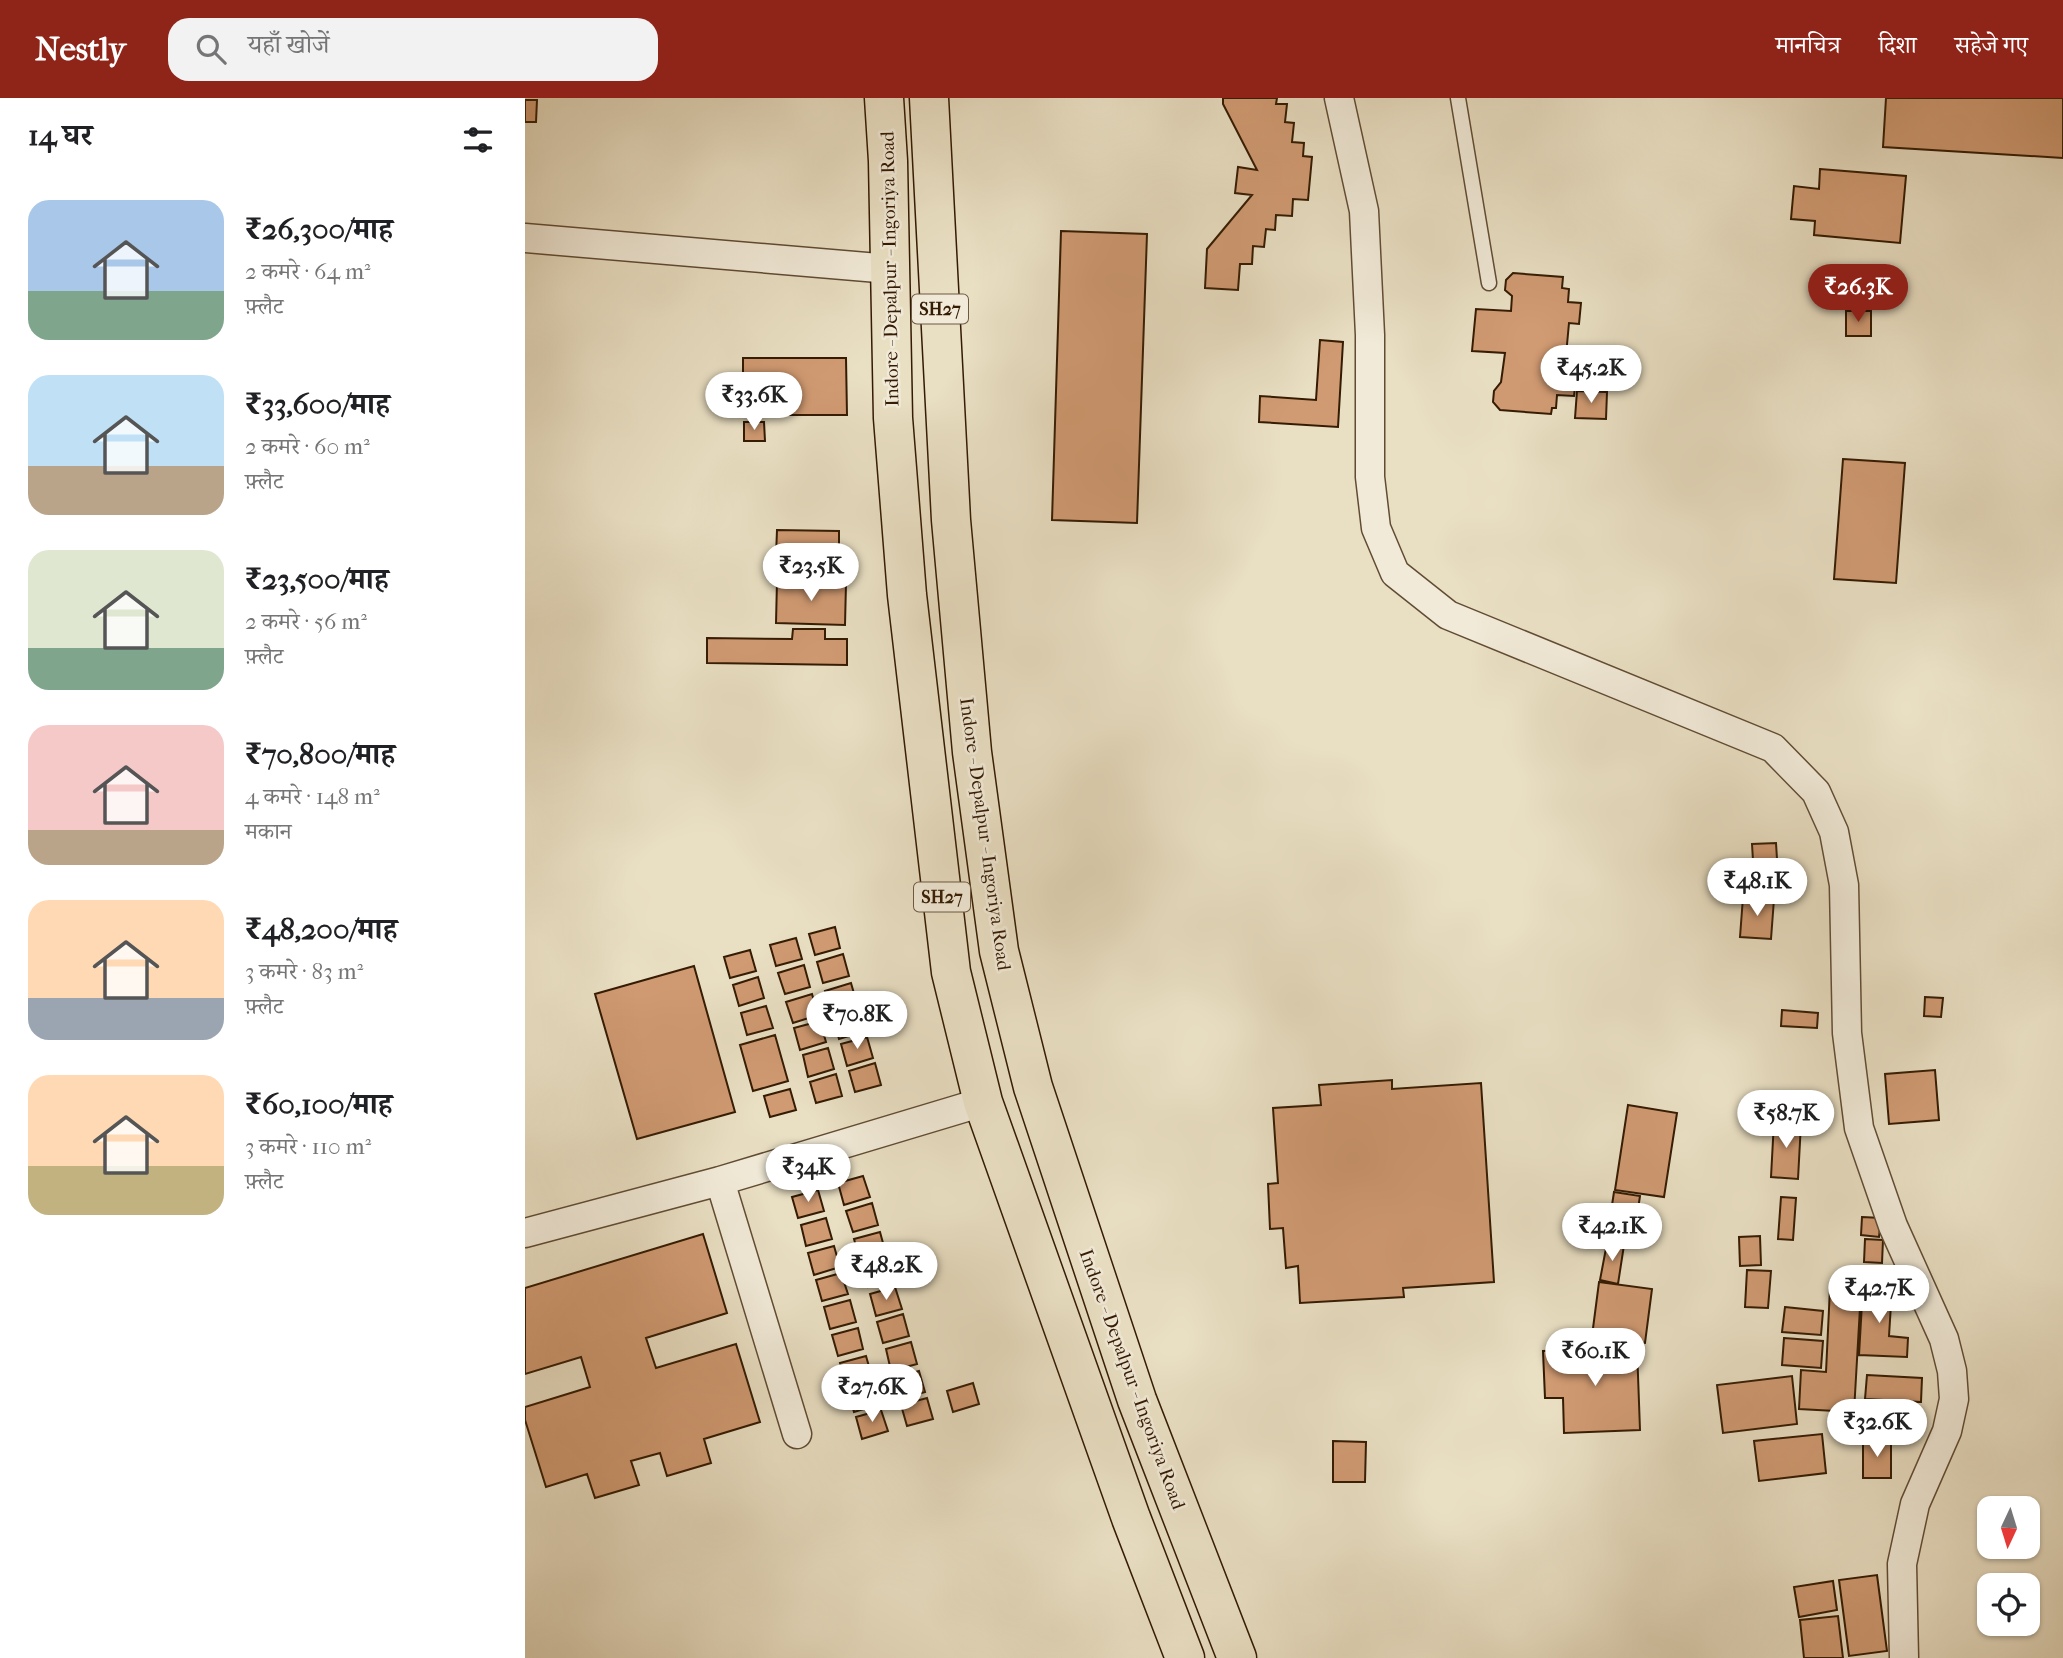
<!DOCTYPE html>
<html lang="hi">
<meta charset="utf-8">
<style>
:root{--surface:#fff;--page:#f2f2f2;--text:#202124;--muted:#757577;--accent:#8f2418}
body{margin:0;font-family:"IM FELL French Canon","Noto Serif Devanagari",serif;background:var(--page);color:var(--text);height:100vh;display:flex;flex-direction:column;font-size:26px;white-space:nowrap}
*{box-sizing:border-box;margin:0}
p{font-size:23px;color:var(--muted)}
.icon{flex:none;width:38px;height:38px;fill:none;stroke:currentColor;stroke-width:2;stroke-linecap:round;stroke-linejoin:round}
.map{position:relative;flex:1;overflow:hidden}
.side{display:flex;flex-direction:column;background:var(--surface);width:525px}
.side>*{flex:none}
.needle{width:46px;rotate:184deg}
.controls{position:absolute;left:1452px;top:1398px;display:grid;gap:14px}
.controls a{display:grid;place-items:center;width:63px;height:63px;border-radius:14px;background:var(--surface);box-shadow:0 2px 5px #0004;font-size:35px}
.price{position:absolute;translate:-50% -60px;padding:0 16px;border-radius:24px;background:#fff;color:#222;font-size:23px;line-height:46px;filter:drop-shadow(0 2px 4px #0008)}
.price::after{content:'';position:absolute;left:50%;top:42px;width:21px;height:16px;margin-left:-10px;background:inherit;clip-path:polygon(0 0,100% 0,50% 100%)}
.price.on{background:var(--accent);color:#fff}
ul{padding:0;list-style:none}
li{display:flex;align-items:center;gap:21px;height:175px;padding:0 28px}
li span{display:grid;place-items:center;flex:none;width:196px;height:140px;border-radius:21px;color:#555}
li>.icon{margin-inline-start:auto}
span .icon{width:84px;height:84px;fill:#fffc;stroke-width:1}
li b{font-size:30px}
h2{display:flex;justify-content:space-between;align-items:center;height:84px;padding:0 28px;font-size:30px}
header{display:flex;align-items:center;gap:42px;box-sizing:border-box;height:98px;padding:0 35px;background:var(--accent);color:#fff}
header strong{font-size:33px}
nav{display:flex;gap:38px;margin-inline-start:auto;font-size:24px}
.search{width:490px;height:63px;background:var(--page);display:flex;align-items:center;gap:18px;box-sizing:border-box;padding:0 24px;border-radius:21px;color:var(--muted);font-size:26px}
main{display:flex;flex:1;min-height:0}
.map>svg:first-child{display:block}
.building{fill:#d09a72;stroke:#341b03;stroke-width:2}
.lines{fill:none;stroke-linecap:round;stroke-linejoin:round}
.lane-casing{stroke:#614c33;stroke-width:17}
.street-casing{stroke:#614c33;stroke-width:31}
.primary-casing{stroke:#341b03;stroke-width:41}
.lane{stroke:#f1ead8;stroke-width:14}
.street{stroke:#f1ead8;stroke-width:28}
.primary{stroke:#e9dfc3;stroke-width:38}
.labels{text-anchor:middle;stroke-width:5;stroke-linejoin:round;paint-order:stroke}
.shield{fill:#f1ead8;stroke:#6d5943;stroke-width:2}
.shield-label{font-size:18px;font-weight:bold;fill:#341b03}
.street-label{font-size:19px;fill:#341b03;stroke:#f1ead8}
</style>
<header>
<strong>Nestly</strong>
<div class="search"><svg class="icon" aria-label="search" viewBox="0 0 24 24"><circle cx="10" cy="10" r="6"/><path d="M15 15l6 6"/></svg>यहाँ खोजें</div>
<nav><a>मानचित्र</a><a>दिशा</a><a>सहेजे गए</a></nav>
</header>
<main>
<section class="side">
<h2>14 घर<svg class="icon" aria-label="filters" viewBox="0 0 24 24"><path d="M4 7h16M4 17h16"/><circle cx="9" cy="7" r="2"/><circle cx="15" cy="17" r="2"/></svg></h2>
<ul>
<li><span style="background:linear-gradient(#a9c7e8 65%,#7fa58c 0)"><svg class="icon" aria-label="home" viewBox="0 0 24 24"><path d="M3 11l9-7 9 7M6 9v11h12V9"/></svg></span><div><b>₹26,300/माह</b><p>2 कमरे · 64 m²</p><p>फ़्लैट</p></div></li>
<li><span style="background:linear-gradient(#bfe0f5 65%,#b9a48a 0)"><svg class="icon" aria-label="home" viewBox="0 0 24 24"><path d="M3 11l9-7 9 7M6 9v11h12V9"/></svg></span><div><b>₹33,600/माह</b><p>2 कमरे · 60 m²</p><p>फ़्लैट</p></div></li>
<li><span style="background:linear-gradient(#dfe7d0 70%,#7fa58c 0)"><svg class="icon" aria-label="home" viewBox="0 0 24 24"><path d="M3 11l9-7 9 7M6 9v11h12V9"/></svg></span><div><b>₹23,500/माह</b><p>2 कमरे · 56 m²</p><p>फ़्लैट</p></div></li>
<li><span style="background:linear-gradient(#f6c9c9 75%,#b9a48a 0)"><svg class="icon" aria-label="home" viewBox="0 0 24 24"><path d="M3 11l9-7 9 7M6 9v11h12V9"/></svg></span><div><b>₹70,800/माह</b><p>4 कमरे · 148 m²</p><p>मकान</p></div></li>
<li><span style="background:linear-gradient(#ffd9b3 70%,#9aa5b1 0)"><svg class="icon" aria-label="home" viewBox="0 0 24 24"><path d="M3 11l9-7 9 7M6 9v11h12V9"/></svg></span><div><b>₹48,200/माह</b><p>3 कमरे · 83 m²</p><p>फ़्लैट</p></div></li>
<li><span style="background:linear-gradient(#ffd9b3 65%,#c2b280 0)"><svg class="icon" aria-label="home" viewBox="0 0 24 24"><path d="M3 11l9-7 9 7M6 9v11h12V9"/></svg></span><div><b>₹60,100/माह</b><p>3 कमरे · 110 m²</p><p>फ़्लैट</p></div></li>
</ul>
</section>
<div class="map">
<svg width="1538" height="1560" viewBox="0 0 1538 1560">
<rect width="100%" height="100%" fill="#e9dfc3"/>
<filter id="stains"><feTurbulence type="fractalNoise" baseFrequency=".00286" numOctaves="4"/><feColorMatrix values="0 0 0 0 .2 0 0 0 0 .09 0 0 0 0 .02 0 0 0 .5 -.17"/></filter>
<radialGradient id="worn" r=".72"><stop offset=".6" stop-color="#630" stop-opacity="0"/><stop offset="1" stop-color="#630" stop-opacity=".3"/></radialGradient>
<!-- building -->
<path class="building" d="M698 0H752L751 6H762L760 24 769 25 767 44 779 45 778 58 787 59 783 102 768 101 767 118 751 117 750 132 741 131 739 149 728 148 727 166H715L713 192 680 190 682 151 727 97 710 95 713 69 732 72 698 6Z
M1361 0H1538V60L1358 49Z
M0 2H12L11 24H0Z
M1295 71 1381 78 1375 145 1289 137 1290 123 1266 121 1269 88 1294 91Z
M536 133 622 136 612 425 527 422Z
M988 175 1038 179 1037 190 1044 191 1043 204 1056 205 1054 226 1044 225 1039 279 1051 280 1049 298 1032 297 1031 310H1027L1026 316 975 312 968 304 969 293 976 284 980 255 947 253 951 211 986 213 987 198 980 192 981 182Z
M1321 213H1346V238H1321Z
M795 242 818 244 813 329 734 324 735 298 791 302Z
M218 260H321L322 317H218Z
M1052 293 1082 294 1081 321 1050 320Z
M219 324H239L240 343H219Z
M1318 361 1380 365 1371 485 1309 481Z
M252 432 314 433V460L251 458Z
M251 459 326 461 325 484 250 482Z
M252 483 321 485 320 527 251 525Z
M268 531H300V541H322V567L182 565V540L267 541Z
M1251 745 1253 777 1229 779 1227 746Z
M1218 799 1249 801 1246 841 1215 839Z
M310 829 315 850 290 857 284 836Z
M271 840 277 861 251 868 245 847Z
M225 852 231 873 205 880 199 859Z
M318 856 324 878 298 885 292 864Z
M279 867 285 889 260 896 253 875Z
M169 868 210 1014 112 1041 70 896Z
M233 879 239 900 214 908 208 887Z
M326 885 332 906 307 914 300 893Z
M287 896 293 917 268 925 261 904Z
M1400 899 1418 900 1416 919 1399 918Z
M241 908 248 930 222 937 216 915Z
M334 912 340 933 314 941 308 919Z
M1257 912 1293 915 1292 930 1256 928Z
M295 923 301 944 275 952 269 930Z
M250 937 263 983 228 993 215 947Z
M342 939 348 960 322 968 316 946Z
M303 950 309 971 283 979 278 957Z
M350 965 356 987 330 994 324 973Z
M1410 972 1414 1022 1364 1026 1360 976Z
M311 976 317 998 291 1005 285 984Z
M867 982V991L956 985 969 1184 878 1190 879 1199 775 1205 773 1168 761 1170 758 1130 745 1131 743 1086 753 1085 748 1010 796 1007 794 987Z
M265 991 271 1012 245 1019 239 998Z
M1103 1007 1152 1015 1139 1099 1090 1092Z
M1249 1023 1276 1025 1273 1081 1246 1079Z
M338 1078 345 1099 319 1107 313 1085Z
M293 1092 299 1113 273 1120 267 1099Z
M1089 1094 1115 1098 1108 1144 1082 1140Z
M1256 1099 1271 1100 1268 1142 1253 1141Z
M347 1105 353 1127 328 1134 321 1113Z
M1337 1119 1356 1120 1354 1139 1336 1137Z
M301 1120 307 1141 281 1148 276 1127Z
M355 1134 361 1156 335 1163 329 1141Z
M178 1136 202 1215 121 1240 131 1270 211 1246 235 1324 179 1341 186 1365 142 1378 135 1355 106 1363 114 1387 70 1400 62 1376 21 1389 0 1322V1309L65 1289 56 1259 0 1276V1190Z
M1235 1138 1236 1167 1215 1168 1214 1139Z
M1340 1141 1358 1142 1357 1165 1339 1164Z
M1082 1145 1099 1147 1093 1186 1075 1182Z
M309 1148 315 1169 289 1177 283 1155Z
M362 1161 369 1182 343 1189 337 1168Z
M1222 1172 1246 1173 1243 1210 1220 1209Z
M316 1175 323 1196 297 1203 291 1182Z
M1074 1184 1127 1191 1120 1245 1067 1238Z
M1338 1188 1367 1190 1364 1238 1383 1240 1382 1259 1334 1257Z
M370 1189 377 1211 351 1218 345 1196Z
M1305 1190 1336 1192 1329 1314 1274 1311 1276 1272 1301 1274Z
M325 1202 331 1224 305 1231 299 1209Z
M1260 1209 1298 1213 1296 1237 1257 1234Z
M378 1216 384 1238 358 1245 352 1224Z
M333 1230 338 1251 313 1258 307 1237Z
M1259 1240 1298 1243 1296 1270 1257 1267Z
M386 1244 392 1266 366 1273 361 1251Z
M1112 1250 1115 1332 1039 1335 1038 1300H1020L1018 1253Z
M341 1258 347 1279 321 1286 315 1265Z
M394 1273 400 1294 374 1301 368 1280Z
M1342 1277 1397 1280 1396 1304 1340 1301Z
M1267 1278 1272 1326 1198 1335 1192 1287Z
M349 1285 355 1306 329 1314 323 1293Z
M448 1285 454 1306 428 1314 422 1293Z
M402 1300 408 1321 382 1328 376 1307Z
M1341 1302 1389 1304 1388 1326 1340 1323Z
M356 1312 363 1333 337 1341 331 1319Z
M1297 1336 1301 1375 1234 1383 1229 1343Z
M808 1343 841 1344 840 1384H808Z
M1338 1343H1366V1380H1338Z
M1352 1477 1362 1553 1324 1558 1314 1482Z
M1308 1483 1312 1512 1274 1519 1269 1489Z
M1313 1518 1318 1560H1279L1275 1522Z"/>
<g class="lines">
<!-- lane casing -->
<g class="lane-casing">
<path id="lane" d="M933 0 964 185"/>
</g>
<!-- street casing -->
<g class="street-casing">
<path id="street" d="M814 0 839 113 845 237V379L851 430 870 475 923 517 1248 650 1291 694 1309 734 1319 787 1322 935 1334 1030 1368 1128 1419 1241 1427 1273 1429 1301 1422 1333 1390 1406 1377 1466 1379 1560
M0 140 365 171
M195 1083 272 1336
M0 1135 195 1083 458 1004"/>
</g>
<!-- primary casing -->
<g class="primary-casing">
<path id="primary" d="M359 0 363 63 368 320 382 497 426 874 458 1004 606 1420 660 1560
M404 0 426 422 447 654 474 853 508 989 612 1302 712 1560"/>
</g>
<!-- lane -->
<use href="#lane" class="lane"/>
<!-- street -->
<use href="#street" class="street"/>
<!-- primary -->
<use href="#primary" class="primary"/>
</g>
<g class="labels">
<!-- shield labels -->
<g class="shield">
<rect x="387" y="196.5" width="56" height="29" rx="5"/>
<rect x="389" y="784.5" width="56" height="29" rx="5"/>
</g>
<g class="shield-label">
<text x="415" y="217">SH27</text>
<text x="417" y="805">SH27</text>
</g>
<!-- street labels -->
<g class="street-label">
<text transform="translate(364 171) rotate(-91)" y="7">Indore - Depalpur - Ingoriya Road</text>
<text transform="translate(461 736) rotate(82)" y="7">Indore - Depalpur - Ingoriya Road</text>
<text transform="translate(608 1281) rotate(70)" y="7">Indore - Depalpur - Ingoriya Road</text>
</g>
</g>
<rect width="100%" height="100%" filter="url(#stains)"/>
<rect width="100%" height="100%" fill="url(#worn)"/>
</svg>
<div class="controls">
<a><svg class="needle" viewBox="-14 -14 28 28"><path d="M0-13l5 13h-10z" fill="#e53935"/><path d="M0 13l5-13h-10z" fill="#757577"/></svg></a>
<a><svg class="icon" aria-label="locate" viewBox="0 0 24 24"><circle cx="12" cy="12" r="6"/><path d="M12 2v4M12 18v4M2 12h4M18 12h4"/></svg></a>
</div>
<b class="price on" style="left:1333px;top:226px">₹26.3K</b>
<b class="price" style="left:1066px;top:307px">₹45.2K</b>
<b class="price" style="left:229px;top:334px">₹33.6K</b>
<b class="price" style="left:286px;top:505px">₹23.5K</b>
<b class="price" style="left:1232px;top:820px">₹48.1K</b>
<b class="price" style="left:332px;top:953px">₹70.8K</b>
<b class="price" style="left:1261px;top:1052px">₹58.7K</b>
<b class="price" style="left:283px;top:1106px">₹34K</b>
<b class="price" style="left:1087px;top:1165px">₹42.1K</b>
<b class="price" style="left:361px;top:1204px">₹48.2K</b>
<b class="price" style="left:1354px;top:1227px">₹42.7K</b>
<b class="price" style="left:1070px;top:1290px">₹60.1K</b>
<b class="price" style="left:347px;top:1326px">₹27.6K</b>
<b class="price" style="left:1352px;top:1361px">₹32.6K</b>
</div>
</main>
